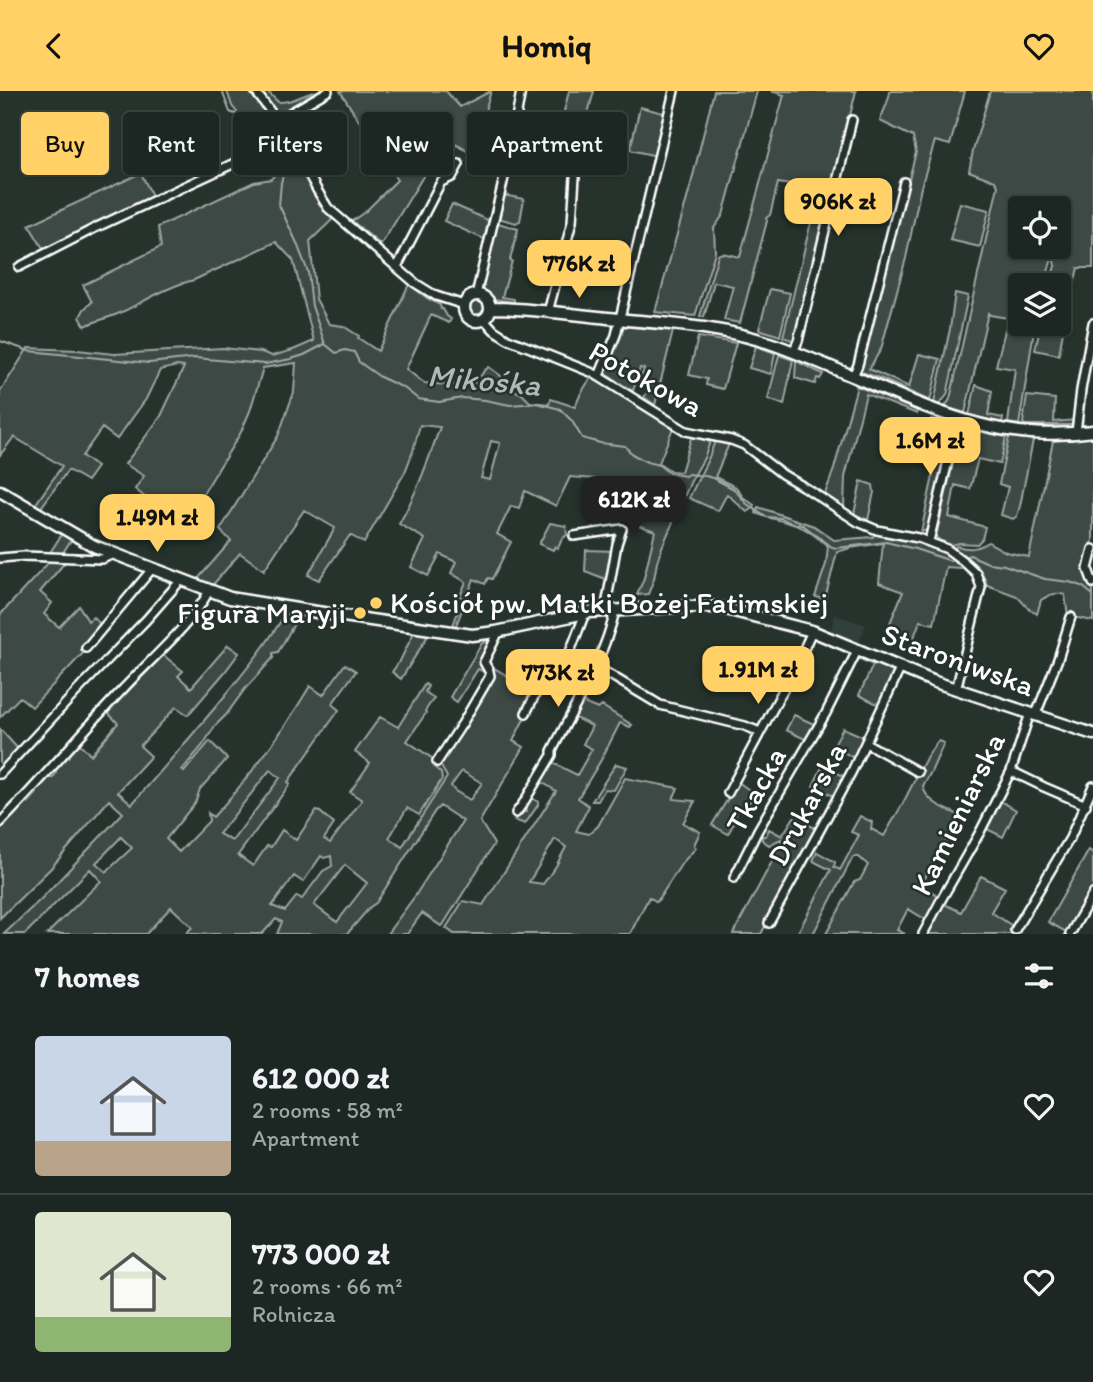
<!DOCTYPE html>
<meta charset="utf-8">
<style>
:root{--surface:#1c2622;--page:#29322f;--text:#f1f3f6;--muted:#a0a5a5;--line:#3a4340;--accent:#ffd166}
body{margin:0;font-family:Itim,sans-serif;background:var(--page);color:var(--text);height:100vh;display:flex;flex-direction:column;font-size:26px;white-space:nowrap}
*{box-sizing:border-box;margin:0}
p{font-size:23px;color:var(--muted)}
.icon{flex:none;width:38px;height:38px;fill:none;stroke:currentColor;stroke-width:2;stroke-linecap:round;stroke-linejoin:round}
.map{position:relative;height:843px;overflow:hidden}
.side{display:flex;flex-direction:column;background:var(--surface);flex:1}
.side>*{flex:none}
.guide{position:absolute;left:21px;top:21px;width:700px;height:63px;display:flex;gap:14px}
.buttons{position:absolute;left:1008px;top:105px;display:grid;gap:14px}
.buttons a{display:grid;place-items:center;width:63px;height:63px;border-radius:7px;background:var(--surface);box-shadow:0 2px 5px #0004,0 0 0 2px var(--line);font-size:35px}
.price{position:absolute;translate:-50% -60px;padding:0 16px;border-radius:14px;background:var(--accent);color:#111;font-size:23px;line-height:46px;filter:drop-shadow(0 2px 4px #0008)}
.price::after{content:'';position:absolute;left:50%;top:42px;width:21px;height:16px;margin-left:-10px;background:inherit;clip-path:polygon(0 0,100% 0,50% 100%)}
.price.selected{background:#222;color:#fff}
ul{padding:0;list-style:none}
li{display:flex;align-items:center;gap:21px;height:175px;padding:0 35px}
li+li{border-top:2px solid var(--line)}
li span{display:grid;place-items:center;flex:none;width:196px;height:140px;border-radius:7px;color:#555}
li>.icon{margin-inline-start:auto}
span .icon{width:84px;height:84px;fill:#fffc;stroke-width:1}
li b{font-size:30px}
h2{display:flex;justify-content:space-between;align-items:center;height:84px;padding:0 35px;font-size:30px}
.chip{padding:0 24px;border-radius:7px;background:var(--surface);box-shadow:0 2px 5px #0004,0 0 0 2px var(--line);font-size:24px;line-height:63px}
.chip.selected{background:var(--accent);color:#111}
header{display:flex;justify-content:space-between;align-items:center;height:91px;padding:0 35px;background:var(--accent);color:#111;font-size:32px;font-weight:700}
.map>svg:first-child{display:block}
.built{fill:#333f3a}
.green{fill:#3e4944;stroke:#9ea4a2;stroke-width:2;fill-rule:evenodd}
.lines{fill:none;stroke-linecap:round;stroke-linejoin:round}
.stream{stroke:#a4a9a7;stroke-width:2}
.street-casing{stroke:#fff;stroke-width:12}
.secondary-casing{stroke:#fff;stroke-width:15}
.street{stroke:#26332d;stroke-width:7}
.secondary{stroke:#26332d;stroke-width:10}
.poi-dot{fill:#ffd166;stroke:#26332d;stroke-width:2.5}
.labels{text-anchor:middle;stroke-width:5;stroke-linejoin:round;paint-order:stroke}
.street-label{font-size:30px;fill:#fff;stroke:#26332d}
.poi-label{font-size:30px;fill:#fff;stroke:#26332d;text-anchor:start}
.water-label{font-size:32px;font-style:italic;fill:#b3b8b6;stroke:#26332d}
</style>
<header><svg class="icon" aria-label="back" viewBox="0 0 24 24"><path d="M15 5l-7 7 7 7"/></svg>Homiq<svg class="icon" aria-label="heart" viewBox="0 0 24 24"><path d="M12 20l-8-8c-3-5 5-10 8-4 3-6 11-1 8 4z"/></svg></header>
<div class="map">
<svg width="1093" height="843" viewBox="0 0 1093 843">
<rect width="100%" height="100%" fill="#26332d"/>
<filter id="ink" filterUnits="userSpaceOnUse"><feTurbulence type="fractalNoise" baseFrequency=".0143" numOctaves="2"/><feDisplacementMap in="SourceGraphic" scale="14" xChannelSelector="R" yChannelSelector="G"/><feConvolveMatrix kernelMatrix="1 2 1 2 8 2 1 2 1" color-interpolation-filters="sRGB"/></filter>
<g filter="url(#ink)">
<!-- built -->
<path class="built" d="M835 524 866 534 858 552 830 541Z"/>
<!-- green -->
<path class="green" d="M227 0H249L282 39 292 58 276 67 268 53 274 50 266 37 257 29 244 30 232 15Z
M257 0H267L278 11C295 12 306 0 322 0L278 25Z
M340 0H446L460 16 491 0 484 23 468 60 446 48 381 154 352 130 366 120 397 89Z
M569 0H594L581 48 558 45Z
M714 0H757L723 124 714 137 715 161 695 225 655 221 690 97Z
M771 0H856L795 250 783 246 812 127 809 126 816 98 778 92 770 124 766 127 767 130 740 232 724 229 733 195 714 191 704 226 700 225 718 164 722 162 740 166 784 4Z
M890 0H965L950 54 935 50 921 96 906 167 881 258 869 278 909 296 919 263 940 268 930 310 882 288 859 280 916 61 913 46 880 30C883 20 889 11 890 0Z
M990 0H1093V177H1078L1071 205 1059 202V194H1049L1055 175 1053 164 1044 194H1020V233H1035L1019 334 1008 332 1015 278 996 275 1008 227 990 224 988 222 965 322 945 316 950 308 998 95 995 90 969 80 973 60ZM1020 117H1059V156H1020Z
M640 16 667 23 657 65 630 59Z
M294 63C307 84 317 108 332 129L310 150 316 208 329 233 343 235 359 245 358 247 378 260 409 193 427 207 440 214 441 218H443L447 225 451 228 449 232 431 224 406 278 424 292 447 294 476 292 484 280 489 276 501 285 503 293 522 303 530 311 549 313 551 308 575 316 581 302 592 285 616 299 673 337 659 372 671 380 681 381 691 347 700 346 702 348 710 351 704 367 691 390 662 456 657 471 654 488 648 503 637 504 644 487 655 440 635 433V428L627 426 636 391 570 386 556 415 525 400 519 417 511 415 497 443 511 451 492 488 488 487 485 493 474 488 455 537H452L463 507 460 505 466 491 451 482 456 471 440 463 428 485 411 476 425 448 399 433C417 402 428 370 440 336L420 334 413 360 405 381 364 452 350 444 319 489 308 484 335 437 304 419 264 479 240 462 211 496 196 490 231 450 220 439 278 345 294 301 296 272 263 277 250 320 241 341 198 411 168 445 154 431 140 419 148 409 135 398 144 385 125 373 161 325 184 276 177 275 160 279 146 308 117 348 102 337 82 365 97 376 87 390 68 379 40 418 35 414 62 375 14 346 0 364V301L28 257 77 259 114 263 223 257 261 261 272 265 293 259 314 250 293 169 276 151 194 189C168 195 145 210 122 221 110 227 97 229 85 235L80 226 84 218 92 211 83 194 161 156 158 136 254 91 271 88 278 80V72ZM491 350 500 352 490 389 481 387Z
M141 82 153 107 44 159 29 134Z
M503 104 524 108 520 130 516 132 498 127Z
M960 112 989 119 980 156 950 149Z
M452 113 488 129 486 149 444 130Z
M498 132 518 138 510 169 512 170 502 206 514 208V211L494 208 486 201 479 198 495 133Z
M770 198 790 202 780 245 759 238Z
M955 202 968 205 947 304 939 314 934 312 950 238Z
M469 217a8 8 0 1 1 16 0a8 8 0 1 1-16 0Z
M1041 233 1064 234 1059 264 1035 259Z
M620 235 673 240 655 314 644 306 651 296 640 289 644 278 640 277 633 300 602 281Z
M698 246 736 252 723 298 706 294 707 288 689 284Z
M756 255 775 262 771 283 749 277Z
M779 264 793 269 784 314 768 308Z
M796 270 823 283 820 288 817 287 815 293 795 287Z
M976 294 992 300 988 324 1003 327 1002 332 969 324Z
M857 295 911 317 917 320V323L866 303 845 386 844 417 825 403 834 378Z
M1027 305 1055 308 1054 331 1075 329 1074 334H1025L1023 332Z
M931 328 947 331 949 333 948 341H950L927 439 921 441 936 371 922 366Z
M964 337 1006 346 1000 373 978 368 970 398 955 394 949 426 985 436 982 448 977 453 959 452 951 454 939 449 936 446 959 345Z
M1009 346 1033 349 1020 415 1017 425 1013 428 1001 424 1008 396 999 393Z
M1093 346V449L1085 478 1093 498V530L1068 525 1065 504C1055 501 1049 504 1041 509L1037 523 1027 516 1017 505 987 494C980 474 971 469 954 457L957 455C969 459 977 458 988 451L1006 461 1029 466 1053 350Z
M715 350 729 353 715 386 736 396 743 406 754 414 751 419 747 421 727 403 718 420 689 407 709 366Z
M861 390 873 394 874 401 868 429 854 423Z
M758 416 814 435 834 449 873 446 875 441 933 455 947 461 960 471V477L946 476 934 533 920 530 913 549 892 536 890 532 903 501 879 492 883 452 850 457 837 461 825 508 815 506 826 473 828 455C820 449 813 442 805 438 789 430 772 429 756 422Z
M550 432 566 435 567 444 562 448 558 457 555 455 553 459 539 453Z
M62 443 71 449 64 460V464L49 463Z
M586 459 614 460 608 489 585 480Z
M54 469 66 470 40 501 52 512 44 523 59 536 79 515 88 530 93 526 102 535 86 559 32 616 20 606 0 626V524L49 471Z
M285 523 299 524 281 556 278 561 273 562V567L245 598 226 624 215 635 203 654 182 679 184 681 210 650 227 668 200 698 195 712 166 748 179 761 209 730 208 722 213 726C250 686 282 642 310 595L323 604 345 573 356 580 332 613 339 619 288 691 290 693 238 764 253 775 267 755 271 756 282 739 296 749 316 720 320 721 334 733 324 748 330 752 362 709 350 701 370 672 355 661 380 626 398 636 425 593 428 595 425 601 434 607 425 620 426 622 407 650 436 670 434 676 441 682 442 688 419 724 407 717 389 747 402 756 447 686 439 672 492 586 489 574 508 585 520 562 526 564 519 580 540 590 526 624 513 650 524 656 480 730 494 753 443 834 441 835 422 822 407 843H387L415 805 463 730 440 715 435 720 376 812 370 816 347 843H277L282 831 276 828 262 843H186L192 836 171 816 146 843H47L101 790 90 778 25 843H4L41 808 123 722 109 709 51 777 0 827V736L24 710 28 712 37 702 34 698 46 687H53L56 682 54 678 78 651 91 664 118 632 107 621 162 563 183 580 178 585 191 597 228 554 239 562 224 582 188 624 176 616 140 655 151 665 118 701 132 713C163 678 194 642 224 606 246 579 268 552 285 523ZM270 679 280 687 232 750 219 743ZM462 680 482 692 470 709 455 700 451 695ZM121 746 132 757 106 781 96 772ZM321 765 324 767 331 765 332 775 323 780 302 808 297 805 285 820 272 815 294 785 303 791ZM345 774 367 792 337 831 314 814Z
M414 541 429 543 401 588 392 581 401 568Z
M494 547 486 561 490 584 478 578 457 611 450 606 482 552Z
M863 565 890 577 891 579 896 582 879 614 859 604 873 574 858 567Z
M581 611 598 618 602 615 632 634 630 636 620 632 601 669 578 707 589 715 576 740 589 743 598 735 625 687 678 697 673 708 695 710 683 732 700 741 694 754 696 757 682 772 657 811 649 806 630 843H454L446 837 463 810 483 814 556 700 540 690 551 671 577 684 592 658 583 653 592 635 573 626ZM555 748 566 756 556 775 543 793 529 791Z
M794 624 816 634 807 649 786 639Z
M843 637 864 646 854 667 833 655Z
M0 638 19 659 3 675 0 672Z
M938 650 944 652 931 681 923 695C926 712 947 718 961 725L921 793 940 806 928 830 908 818 897 839 905 843H826L854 791 860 789 868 774 859 766H853L813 843H797L831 779 813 770 817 761 835 771 834 776 840 779 859 744 851 741 860 725 872 731 871 738 884 745 902 714 927 665Z
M616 673 627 676 614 699 605 698 598 710H592Z
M823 674 845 686 833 705 813 695Z
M738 691 755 703 745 717 738 715 734 732 728 743 712 734Z
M530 706 538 711V714L525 733 514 729 524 721H526L525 714Z
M999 709 1016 719 1003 746 985 737Z
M794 726 815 737 808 755 761 843H733L782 752 781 748 769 754 762 749V745H766L769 738 782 745Z
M1089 759 1093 762V798L1068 842 1048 831Z
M981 785 1005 797 991 821 1014 836 1011 841 1013 843H926L942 812 961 821Z"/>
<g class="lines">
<!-- stream -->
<path class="stream" d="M222 0 230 21C238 25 243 24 252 25 270 26 277 48 283 62
M285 67 286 71 281 92 279 114 296 150 308 181 312 215 325 253 336 262 345 259 354 261 359 271 380 286 404 297 418 308 439 311 462 307 485 309 510 314 537 312 560 318 572 330 582 347 600 352 625 355 632 363 647 371 659 374 669 382 685 385 688 383 706 385 715 388 734 398 747 413 766 426 781 427 791 432 803 434 832 456 837 457 886 451 915 458 951 470
M0 250 29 260 149 272 195 267 265 273 291 268 304 264 325 253
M967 465 970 464 988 472 1004 474 1045 488 1069 491 1082 495 1093 504"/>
<!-- street casing -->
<g class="street-casing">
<path id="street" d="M255 0 288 44 317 99 328 117 415 192 436 205 464 214
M279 30 288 23 328 0
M19 176 97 136 241 69 248 67 275 69 297 59
M397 176 441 91 452 86 459 73
M476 204 509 66 521 0
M548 221 572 131 577 56
M484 228 494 239 508 248 593 282 686 340 731 349 744 354 782 383 809 399 858 431 877 439 918 447 947 458 963 470 976 482 981 496 956 599
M793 261 798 250 852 29
M599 285 616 244 674 0
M853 285 858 274 904 91
M1076 342 1081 299 1093 232
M574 445 622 438 617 453 605 520
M929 450 958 328
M1093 458 1088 478 1093 492
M0 467 24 465 102 468 114 463
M86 557 152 478
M595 575 660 614 745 635 760 641
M526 622 547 580 568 566 585 522
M1036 623 1058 568 1071 526
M866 652 918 681
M437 671 462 633 490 585 489 580 484 571 499 540
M1011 680 1044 696 1086 714
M0 683 79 598 146 529 181 489
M728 702 798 571 812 540
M516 722 524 711 552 664V660C574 616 604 568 615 520
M0 732C43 688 82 641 124 597 151 568 191 534 209 500
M734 787 758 739 826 622 858 558
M769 832 852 680 900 578
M1015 839 1070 747 1093 695
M923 843 941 809 980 741 1011 680 1030 622
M1070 843 1093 803"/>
</g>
<!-- secondary casing -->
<g class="secondary-casing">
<path id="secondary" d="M464 217a13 13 0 1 1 26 0a13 13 0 1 1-26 0Z
M490 217C529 217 569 223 608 227 665 233 724 235 778 255 805 265 831 276 857 287 937 321 1004 353 1093 340
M0 400 94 455 230 507 303 519 472 544 496 541 590 521 676 516H712L726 518 812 540 935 591 1093 643"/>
</g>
<!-- street -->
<use href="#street" class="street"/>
<!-- secondary -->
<use href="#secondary" class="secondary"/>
</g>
</g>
<!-- markers -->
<g class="poi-dot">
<circle cx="376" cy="512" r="7"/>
<circle cx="360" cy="522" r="7"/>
</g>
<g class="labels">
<!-- street labels -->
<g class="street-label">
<text transform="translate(646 288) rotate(29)" y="10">Potokowa</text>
<text transform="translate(958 569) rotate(20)" y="10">Staroniwska</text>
<text transform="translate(756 699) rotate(-61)" y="10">Tkacka</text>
<text transform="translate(807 713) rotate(-62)" y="10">Drukarska</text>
<text transform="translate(958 723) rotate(-64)" y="10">Kamieniarska</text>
</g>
<!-- poi labels -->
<g class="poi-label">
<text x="390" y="522">Kościół pw. Matki Bożej Fatimskiej</text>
<text x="346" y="532" text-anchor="end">Figura Maryji</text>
</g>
<!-- water labels -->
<g class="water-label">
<text transform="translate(484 289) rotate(5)" y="11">Mikośka</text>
</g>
</g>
</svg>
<div class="buttons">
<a><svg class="icon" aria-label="locate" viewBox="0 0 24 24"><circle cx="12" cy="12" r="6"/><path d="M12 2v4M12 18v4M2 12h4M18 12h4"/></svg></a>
<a><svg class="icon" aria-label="layers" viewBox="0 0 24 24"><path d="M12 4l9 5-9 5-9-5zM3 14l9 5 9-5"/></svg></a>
</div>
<b class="price" style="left:838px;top:147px">906K zł</b>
<b class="price" style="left:579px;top:209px">776K zł</b>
<b class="price" style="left:930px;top:386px">1.6M zł</b>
<b class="price selected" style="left:634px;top:445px">612K zł</b>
<b class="price" style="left:157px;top:463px">1.49M zł</b>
<b class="price" style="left:758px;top:615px">1.91M zł</b>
<b class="price" style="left:558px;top:618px">773K zł</b>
<div class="guide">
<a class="chip selected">Buy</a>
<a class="chip">Rent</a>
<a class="chip">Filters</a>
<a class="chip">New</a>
<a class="chip">Apartment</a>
</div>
</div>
<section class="side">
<h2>7 homes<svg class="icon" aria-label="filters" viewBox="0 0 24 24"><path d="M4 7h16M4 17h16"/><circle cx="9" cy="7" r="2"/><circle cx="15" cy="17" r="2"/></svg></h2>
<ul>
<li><span style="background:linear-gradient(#c9d6e8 75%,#b9a48a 0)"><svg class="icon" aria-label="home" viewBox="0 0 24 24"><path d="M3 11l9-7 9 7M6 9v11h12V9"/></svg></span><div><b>612 000 zł</b><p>2 rooms · 58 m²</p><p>Apartment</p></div><svg class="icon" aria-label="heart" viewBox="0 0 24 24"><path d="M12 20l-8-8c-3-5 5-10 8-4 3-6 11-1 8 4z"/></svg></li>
<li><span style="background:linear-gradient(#dfe7d0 75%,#8fb573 0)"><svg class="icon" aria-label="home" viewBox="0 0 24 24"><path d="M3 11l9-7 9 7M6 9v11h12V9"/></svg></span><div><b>773 000 zł</b><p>2 rooms · 66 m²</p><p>Rolnicza</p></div><svg class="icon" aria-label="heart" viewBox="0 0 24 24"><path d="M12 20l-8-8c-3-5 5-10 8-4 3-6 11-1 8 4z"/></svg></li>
</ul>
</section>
